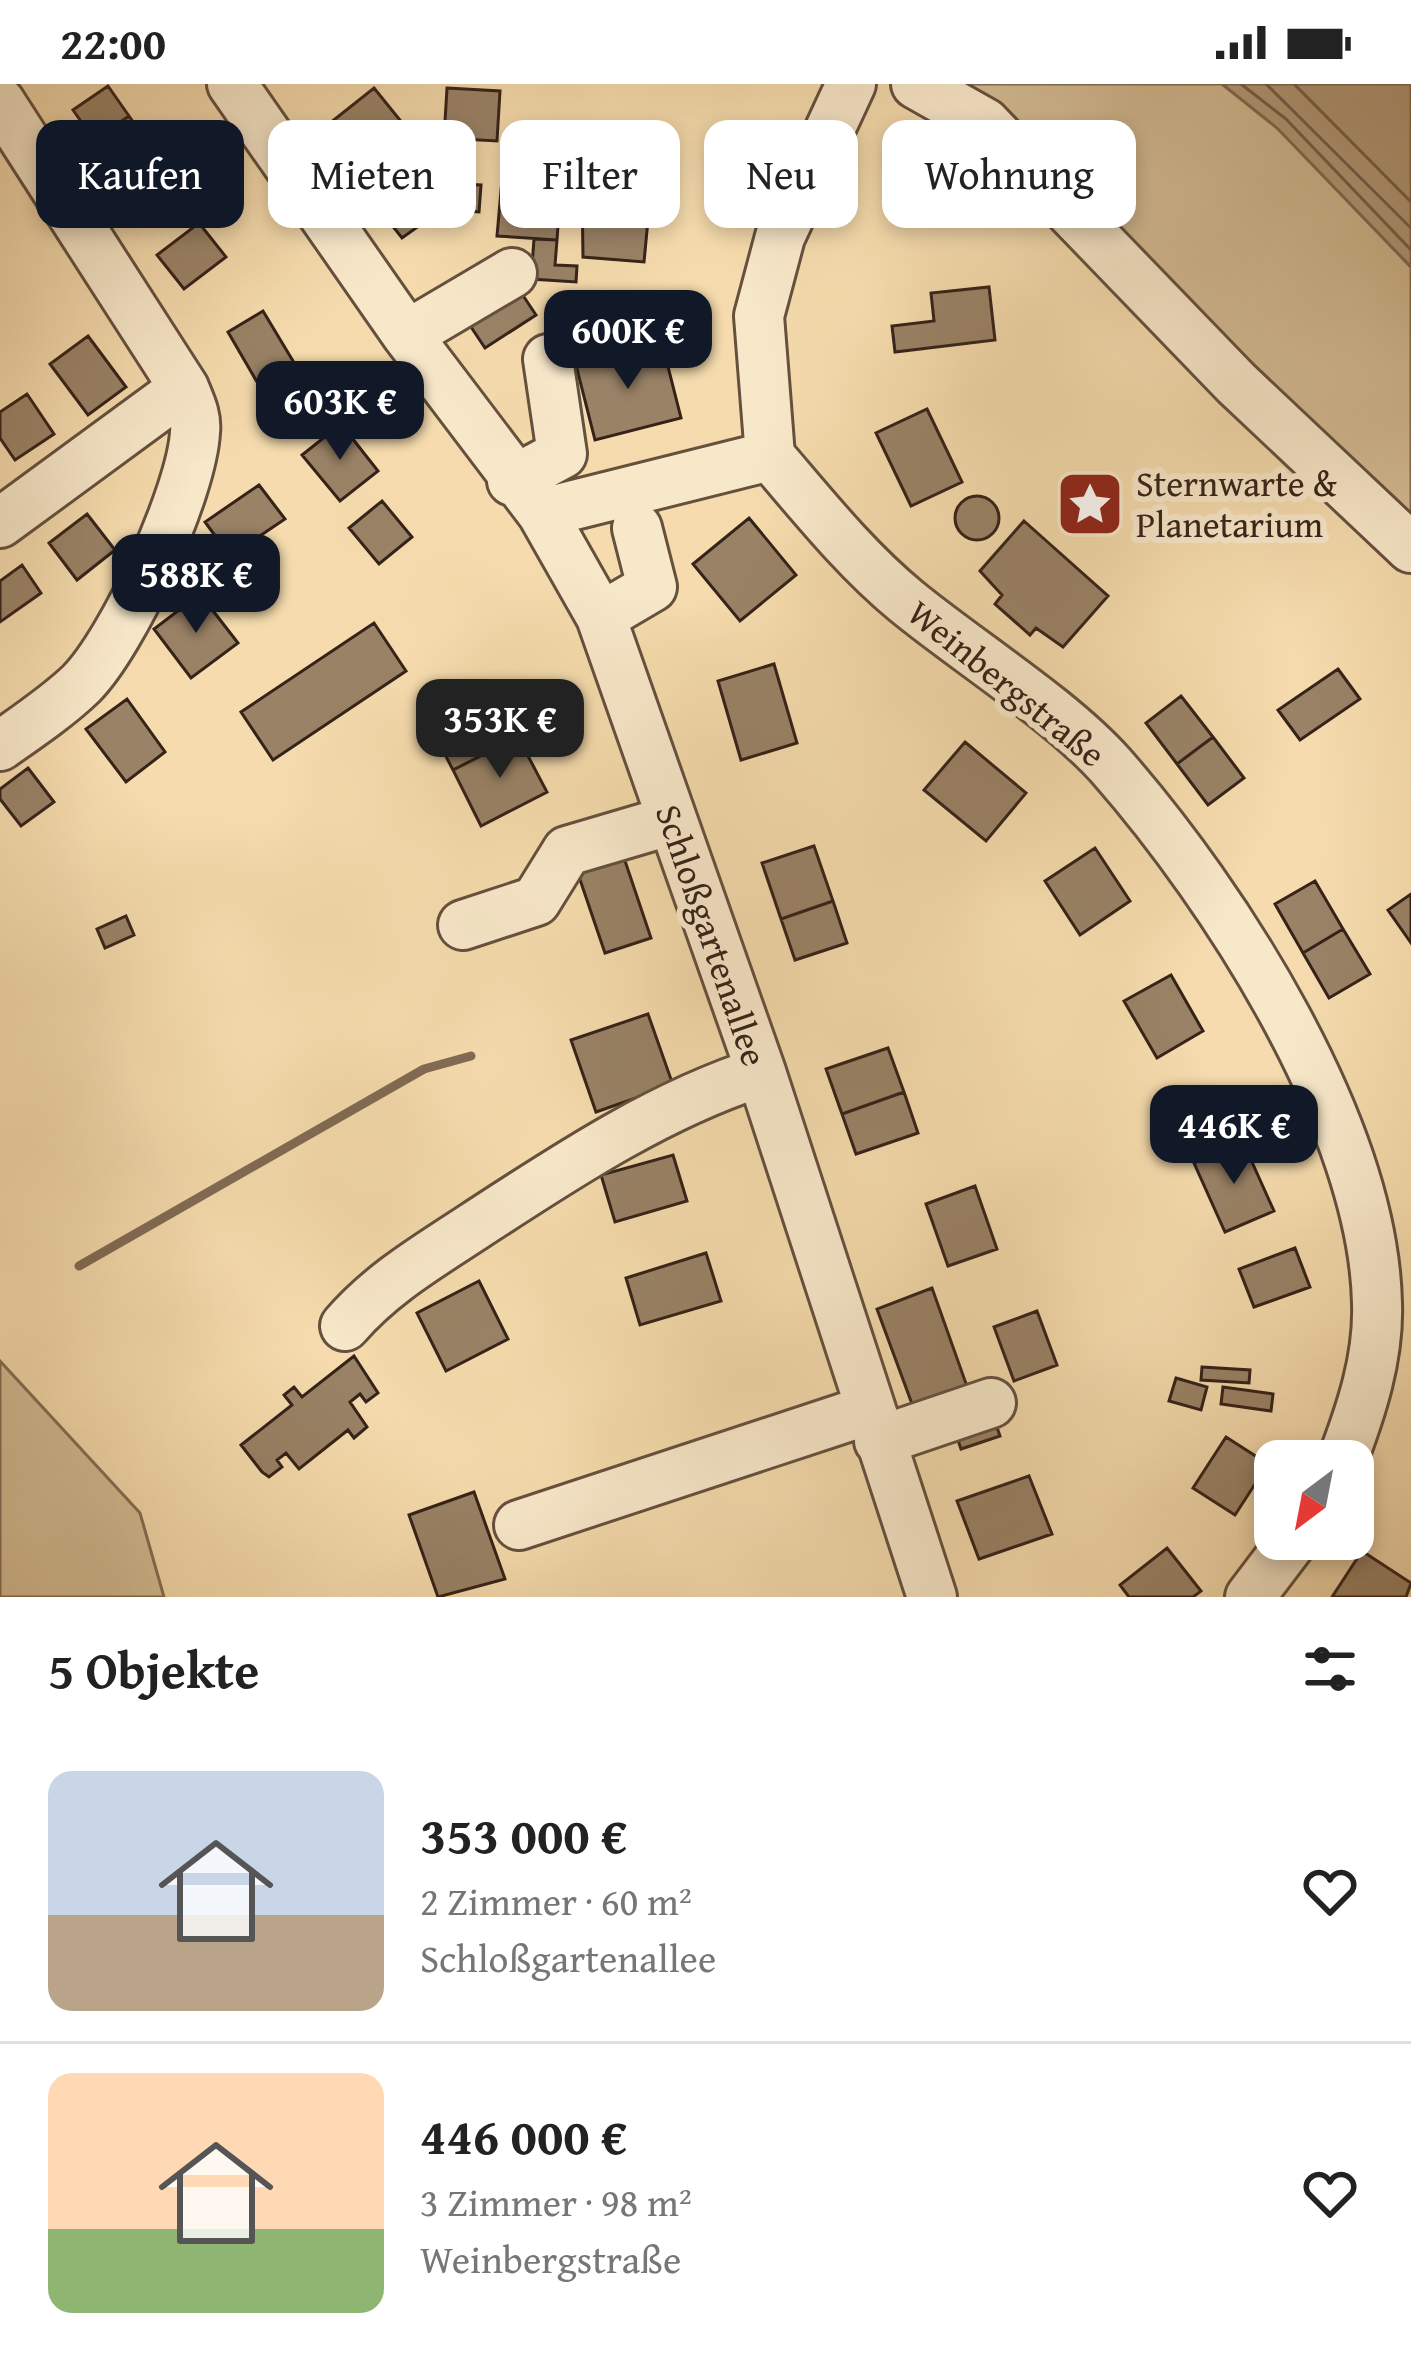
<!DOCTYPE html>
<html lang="de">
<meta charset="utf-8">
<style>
:root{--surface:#fff;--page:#f2f2f2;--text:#222;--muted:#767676;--line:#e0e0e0;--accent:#111827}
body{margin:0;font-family:"Gentium Book Plus",serif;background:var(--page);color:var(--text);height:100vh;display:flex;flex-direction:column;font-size:45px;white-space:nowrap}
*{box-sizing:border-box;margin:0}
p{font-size:39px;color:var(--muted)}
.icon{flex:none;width:66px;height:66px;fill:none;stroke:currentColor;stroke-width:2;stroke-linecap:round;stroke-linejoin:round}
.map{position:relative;height:1513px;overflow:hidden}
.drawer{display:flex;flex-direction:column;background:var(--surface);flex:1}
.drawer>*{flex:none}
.hud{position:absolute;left:36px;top:36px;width:1341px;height:108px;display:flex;gap:24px}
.needle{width:78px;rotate:212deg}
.buttons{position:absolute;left:1254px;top:1356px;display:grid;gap:24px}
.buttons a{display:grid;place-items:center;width:120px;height:120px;border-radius:24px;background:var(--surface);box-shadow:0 6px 18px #0003;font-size:60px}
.price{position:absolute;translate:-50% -102px;padding:0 27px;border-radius:24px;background:var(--accent);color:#fff;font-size:39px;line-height:78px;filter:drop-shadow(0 3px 6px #0008)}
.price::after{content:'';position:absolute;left:50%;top:72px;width:36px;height:27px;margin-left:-18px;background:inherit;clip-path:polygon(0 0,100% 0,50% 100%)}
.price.selected{background:#222;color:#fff}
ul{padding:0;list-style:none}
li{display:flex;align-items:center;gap:36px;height:300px;padding:0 48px}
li+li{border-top:3px solid var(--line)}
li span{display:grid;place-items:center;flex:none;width:336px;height:240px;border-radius:24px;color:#555}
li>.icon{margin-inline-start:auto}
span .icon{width:144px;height:144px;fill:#fffc;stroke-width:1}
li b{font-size:51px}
h2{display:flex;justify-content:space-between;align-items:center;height:144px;padding:0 48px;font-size:51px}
.chip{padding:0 42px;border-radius:24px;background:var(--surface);box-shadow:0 6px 18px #0003;font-size:42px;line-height:108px}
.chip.selected{background:var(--accent);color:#fff}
.status{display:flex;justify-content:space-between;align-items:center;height:84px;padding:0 60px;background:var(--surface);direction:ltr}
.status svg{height:33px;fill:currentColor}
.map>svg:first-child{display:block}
.green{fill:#d4bc94;stroke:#846f56;stroke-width:3}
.water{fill:#b49c7b;stroke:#816b54;stroke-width:3}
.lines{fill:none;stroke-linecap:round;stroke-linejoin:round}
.shore{stroke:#745f4a;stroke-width:3}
.stream{stroke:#816b54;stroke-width:9}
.building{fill:#998266;stroke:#352219;stroke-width:3}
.minor-casing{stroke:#65503e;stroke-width:54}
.minor{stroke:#f8e8ca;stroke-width:48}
.labels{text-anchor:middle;stroke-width:12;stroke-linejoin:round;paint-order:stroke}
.poi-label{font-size:36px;fill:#352219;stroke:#f8e8ca;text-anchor:start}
.street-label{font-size:36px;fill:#352219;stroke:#f8e8ca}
</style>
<div class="status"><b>22:00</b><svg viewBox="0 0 49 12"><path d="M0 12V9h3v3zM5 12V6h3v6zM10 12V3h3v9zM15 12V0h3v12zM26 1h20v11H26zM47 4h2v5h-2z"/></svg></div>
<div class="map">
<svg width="1411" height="1513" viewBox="0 0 1411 1513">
<rect width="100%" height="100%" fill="#f5dbad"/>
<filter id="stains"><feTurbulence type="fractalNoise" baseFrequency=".00167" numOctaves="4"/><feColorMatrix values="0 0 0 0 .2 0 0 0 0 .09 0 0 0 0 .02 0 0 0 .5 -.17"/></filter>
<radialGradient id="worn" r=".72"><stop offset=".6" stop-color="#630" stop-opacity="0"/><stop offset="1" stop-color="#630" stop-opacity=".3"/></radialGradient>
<!-- green -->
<path class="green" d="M916 0H1222L1277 43 1411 183V464Z
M0 1277 140 1429 164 1513H0Z"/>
<!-- water -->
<path class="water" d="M1222 0H1411V183L1277 44Z"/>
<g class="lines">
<!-- shore -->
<path class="shore" d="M1241 0 1286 35 1411 166
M1266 0 1411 144
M1294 0 1411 118"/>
<!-- stream -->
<path class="stream" d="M79 1182 424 985 471 972"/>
</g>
<!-- building -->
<path class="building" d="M108 2 129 32 94 56 73 26Z
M374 4 412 51 368 86 330 39Z
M447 4 500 7 497 57 444 54Z
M129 32 151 63 116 88 94 56Z
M502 95 561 99 557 156 497 152Z
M417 98 481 101 479 128 416 124Z
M582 105 661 112 659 137 648 136 644 178 583 173Z
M405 116 423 139 402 154 384 131Z
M199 139 226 173 184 205 157 171Z
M534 155 557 156 555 181 577 182 576 198 531 195Z
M989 203 995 256 895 268 892 242 934 237 931 209Z
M520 207 536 231 485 264 469 240Z
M263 227 293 277 257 298 228 248Z
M88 252 126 303 88 331 50 280Z
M662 259 681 334 595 356 576 281Z
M27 310 54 350 15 376 0 354V328Z
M927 325 962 398 911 422 876 349Z
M341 340 378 387 340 417 302 371Z
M259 401 285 435 230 472 205 438Z
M955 434a22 22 0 1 1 44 0a22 22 0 1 1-44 0Z
M382 417 412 453 379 480 349 444Z
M87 430 115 466 77 496 49 459Z
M749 434 796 491 740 537 693 480Z
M1024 437 1108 512 1063 563 1036 544 1030 551 995 520 1002 511 980 487Z
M22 481 41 509 0 538V497Z
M200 510 238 559 191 594 154 545Z
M374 539 406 587 273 676 241 628Z
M774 580 797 659 741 676 718 597Z
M1338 585 1360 615 1300 656 1278 626Z
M490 598 518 653 453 686 425 632Z
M1181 612 1213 653 1177 680 1146 639Z
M127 615 165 668 126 698 86 645Z
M518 653 547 708 481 742 453 686Z
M1213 653 1244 694 1208 721 1177 680Z
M965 658 1026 709 986 757 924 706Z
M28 684 54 718 21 742 0 715V705Z
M814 762 833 817 781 835 762 779Z
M1095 764 1130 817 1080 851 1045 797Z
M621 765 651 854 605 869 575 781Z
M1315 797 1343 845 1303 869 1275 820Z
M1411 810V859L1388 826Z
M833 817 847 859 795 876 781 835Z
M126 832 134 851 105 864 97 845Z
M1343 845 1370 890 1329 914 1303 869Z
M1171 891 1203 947 1157 974 1124 917Z
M648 930 673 1001 596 1028 571 956Z
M888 964 904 1008 842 1030 826 985Z
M904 1008 918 1049 856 1070 842 1030Z
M1243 1058 1274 1127 1225 1148 1194 1079Z
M673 1071 687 1117 615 1138 601 1091Z
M975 1102 997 1165 948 1182 926 1120Z
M1295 1164 1310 1203 1254 1223 1239 1185Z
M706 1169 721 1217 640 1241 626 1194Z
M479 1197 508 1255 446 1287 417 1229Z
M932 1204 969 1308 915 1328 877 1225Z
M1037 1227 1057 1281 1014 1297 994 1243Z
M354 1272 378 1309 366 1318 360 1310 350 1318 367 1343 354 1354 348 1346 299 1385 286 1369 277 1376 282 1383 269 1393 262 1388 241 1361 292 1321 284 1311 294 1303 302 1313Z
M1202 1283 1250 1286 1249 1299 1201 1296Z
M1176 1294 1207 1303 1201 1326 1169 1317Z
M1223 1303 1273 1310 1271 1327 1221 1320Z
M993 1332 1000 1352 961 1365 954 1345Z
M1226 1353 1268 1380 1235 1431 1193 1404Z
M1029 1392 1052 1450 979 1475 957 1417Z
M474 1408 505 1495 438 1513 409 1431Z
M1167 1464 1201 1507 1193 1513H1129L1120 1501Z
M1362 1467 1411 1499 1406 1513H1332Z"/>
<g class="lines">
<!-- minor casing -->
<g class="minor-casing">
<path id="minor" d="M232 0 407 251 542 429 601 533 761 988 932 1513
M916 0 985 39 1236 299 1411 464
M0 18 184 304C190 319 197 332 195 348 192 408 123 558 81 600 57 623 27 643 0 662
M407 251 512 189
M770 372 759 232 780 153 851 0
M512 397 562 370 548 275
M542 429 770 372C813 422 855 475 906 517 968 568 1060 625 1111 682 1226 813 1373 1041 1377 1219 1379 1274 1361 1327 1342 1377
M0 439 184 304
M601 533 652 503 637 444
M463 841 536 817 567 767 672 736
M345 1242C382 1199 429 1172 476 1141 565 1083 660 1020 761 988
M879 1357 991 1319
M519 1441 868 1326
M1250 1513 1294 1455"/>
</g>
<!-- minor -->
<use href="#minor" class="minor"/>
</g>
<!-- icons -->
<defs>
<g id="sight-square" transform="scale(3.45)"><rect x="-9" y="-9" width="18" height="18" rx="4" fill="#8f2418" stroke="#f8e8ca"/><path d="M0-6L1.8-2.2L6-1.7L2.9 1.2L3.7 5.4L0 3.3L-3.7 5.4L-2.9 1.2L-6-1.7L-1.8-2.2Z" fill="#fff"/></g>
</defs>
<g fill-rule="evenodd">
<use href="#sight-square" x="1090" y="420"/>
</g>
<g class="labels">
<!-- poi labels -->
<g class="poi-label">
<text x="1136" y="412">Sternwarte &amp;<tspan x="1136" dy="41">Planetarium</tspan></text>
</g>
<!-- street labels -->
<g class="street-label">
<text transform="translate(1007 599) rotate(39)" y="13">Weinbergstraße</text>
<text transform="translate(712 851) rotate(71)" y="13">Schloßgartenallee</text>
</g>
</g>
<rect width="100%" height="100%" filter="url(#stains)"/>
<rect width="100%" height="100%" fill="url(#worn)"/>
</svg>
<div class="buttons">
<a><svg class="needle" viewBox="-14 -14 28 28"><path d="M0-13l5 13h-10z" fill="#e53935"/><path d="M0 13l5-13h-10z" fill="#767676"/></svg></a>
</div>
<b class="price" style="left:628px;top:308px">600K €</b>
<b class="price" style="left:340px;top:379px">603K €</b>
<b class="price" style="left:196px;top:552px">588K €</b>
<b class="price selected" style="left:500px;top:697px">353K €</b>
<b class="price" style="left:1234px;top:1103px">446K €</b>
<div class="hud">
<a class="chip selected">Kaufen</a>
<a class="chip">Mieten</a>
<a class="chip">Filter</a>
<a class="chip">Neu</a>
<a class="chip">Wohnung</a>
</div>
</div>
<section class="drawer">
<h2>5 Objekte<svg class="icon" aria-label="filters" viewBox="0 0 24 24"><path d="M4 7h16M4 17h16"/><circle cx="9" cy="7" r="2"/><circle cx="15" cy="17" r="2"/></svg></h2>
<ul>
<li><span style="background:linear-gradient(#c9d6e8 60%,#b9a48a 0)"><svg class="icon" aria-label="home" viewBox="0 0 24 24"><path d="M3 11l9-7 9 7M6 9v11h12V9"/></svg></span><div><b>353 000 €</b><p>2 Zimmer · 60 m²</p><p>Schloßgartenallee</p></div><svg class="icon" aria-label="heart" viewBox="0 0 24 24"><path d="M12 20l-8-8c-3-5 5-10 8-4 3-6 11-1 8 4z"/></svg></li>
<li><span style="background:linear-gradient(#ffd9b3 65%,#8fb573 0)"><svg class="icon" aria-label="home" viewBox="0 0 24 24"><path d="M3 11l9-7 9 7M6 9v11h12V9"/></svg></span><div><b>446 000 €</b><p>3 Zimmer · 98 m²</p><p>Weinbergstraße</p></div><svg class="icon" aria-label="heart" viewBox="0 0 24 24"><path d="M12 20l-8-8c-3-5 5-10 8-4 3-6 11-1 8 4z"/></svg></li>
</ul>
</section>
